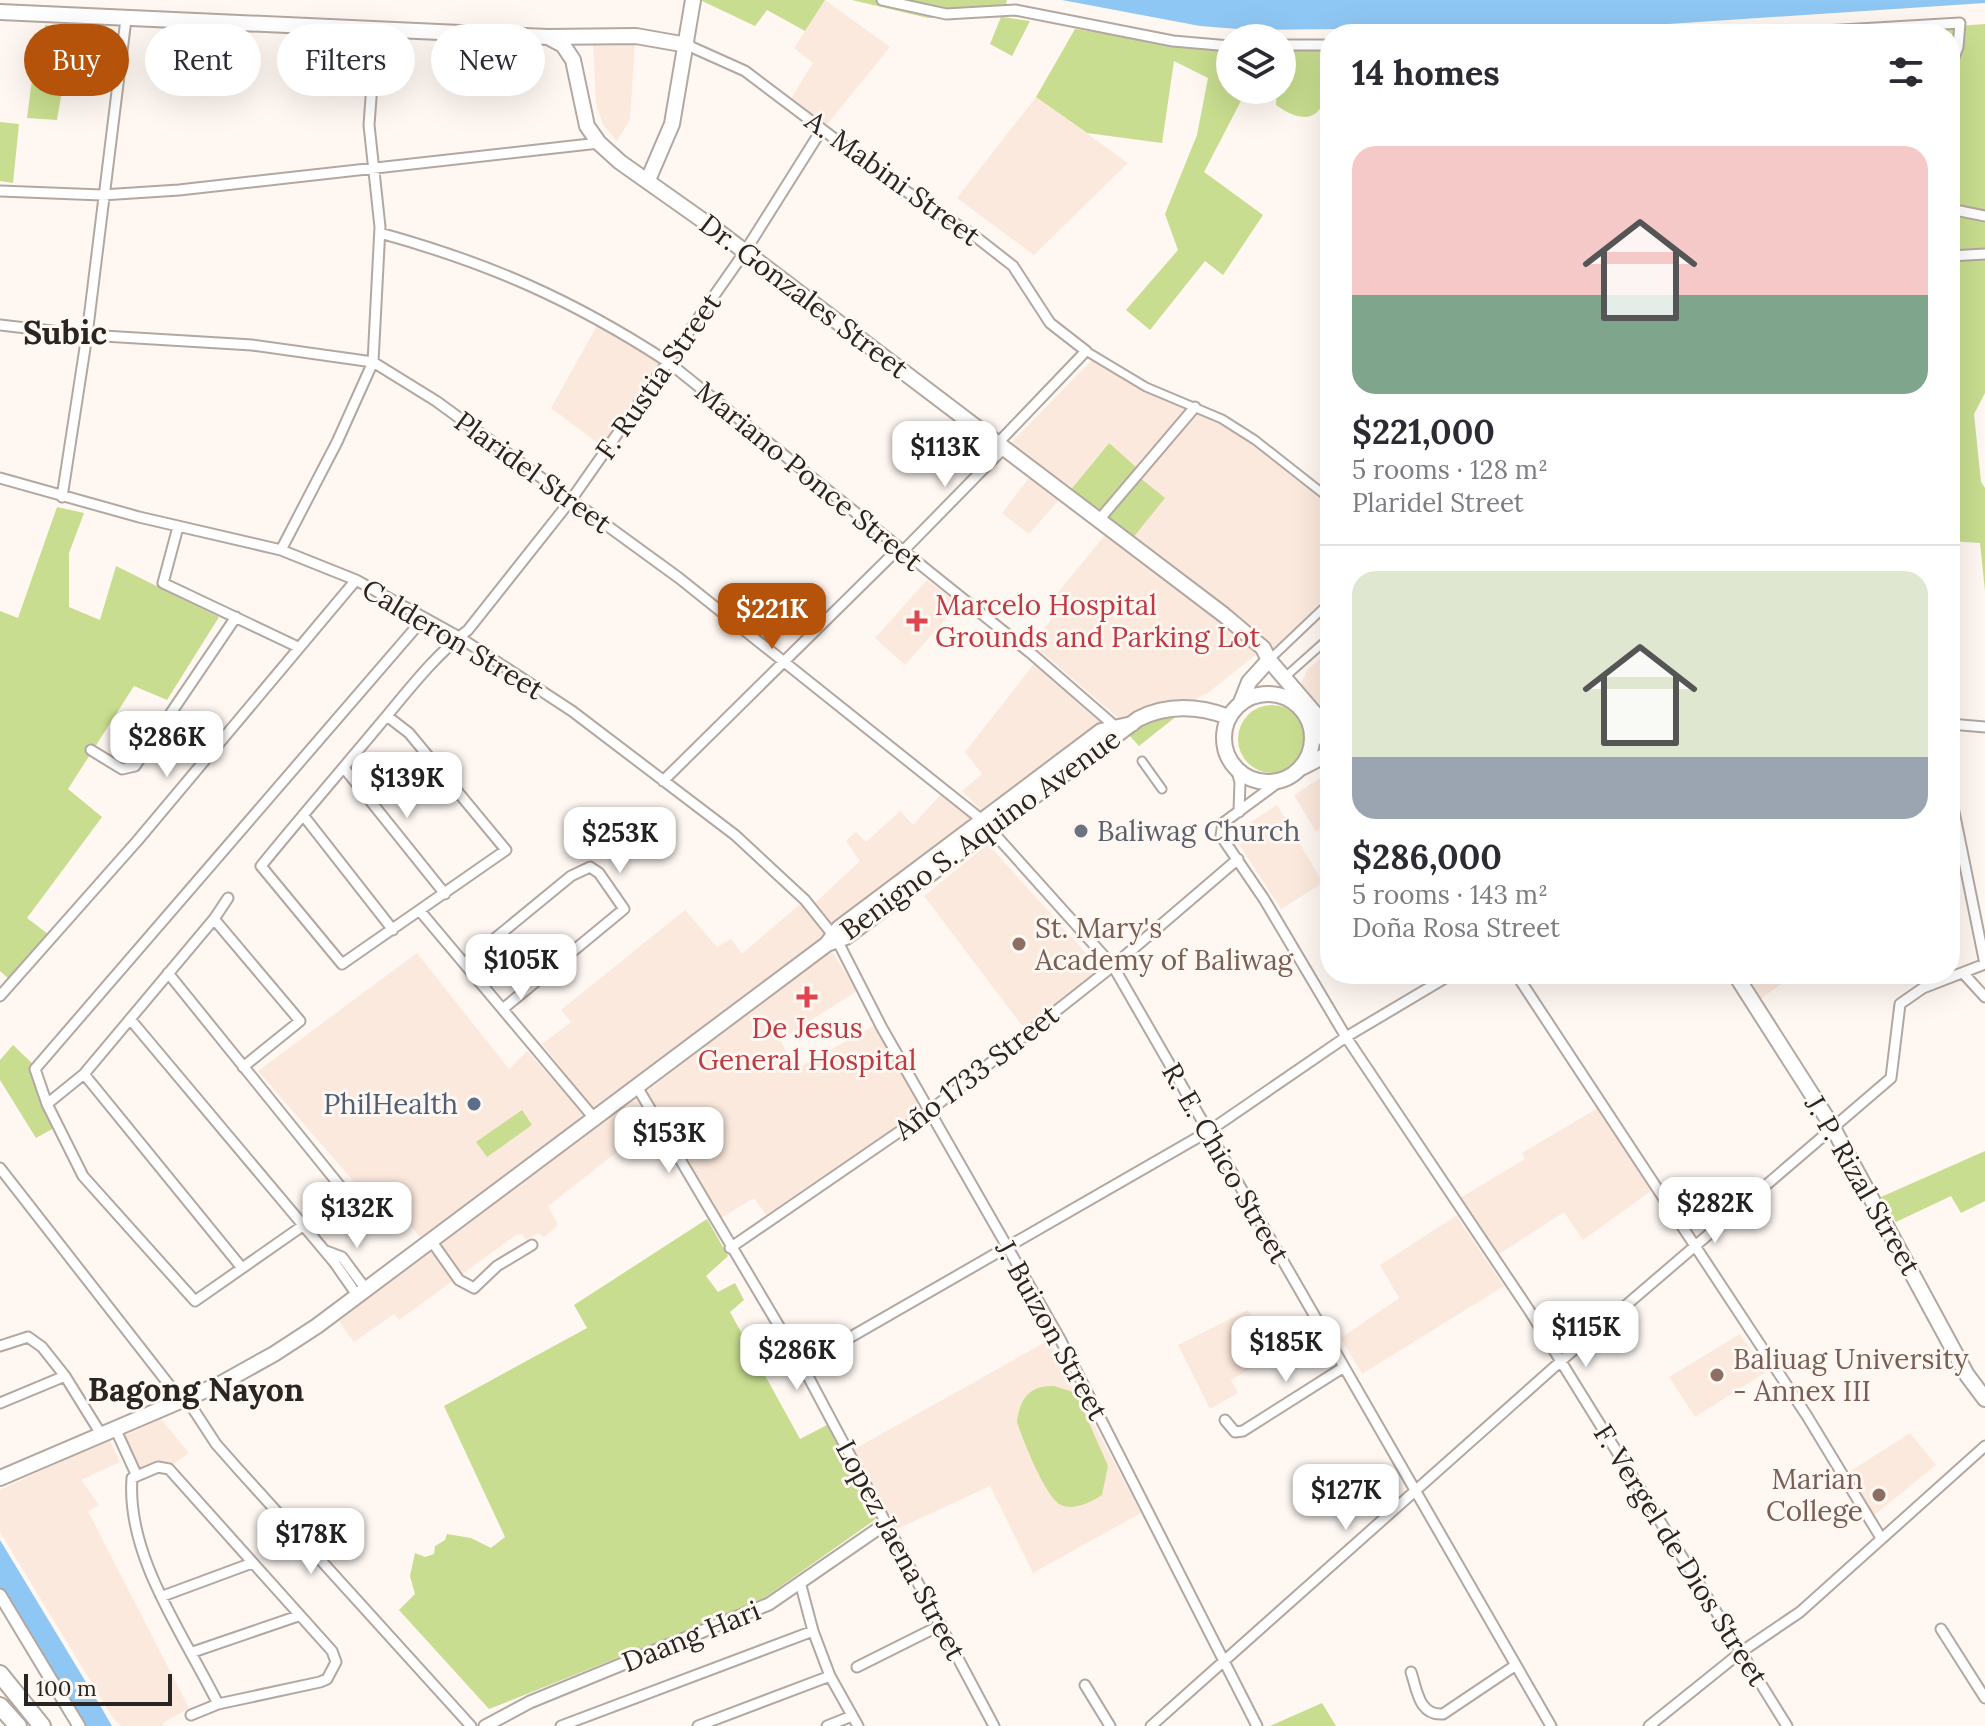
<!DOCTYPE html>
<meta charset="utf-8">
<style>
:root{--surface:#fff;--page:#f7f7f7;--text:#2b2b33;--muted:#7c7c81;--line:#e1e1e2;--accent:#b45309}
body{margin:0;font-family:Lora,serif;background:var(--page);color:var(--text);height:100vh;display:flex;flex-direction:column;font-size:30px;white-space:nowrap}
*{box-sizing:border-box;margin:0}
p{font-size:26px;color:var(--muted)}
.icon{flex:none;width:44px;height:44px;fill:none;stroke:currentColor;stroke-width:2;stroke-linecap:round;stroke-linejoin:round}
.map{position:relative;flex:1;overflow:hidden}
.sheet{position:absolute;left:1320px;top:24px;width:640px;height:960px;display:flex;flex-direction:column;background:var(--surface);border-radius:32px;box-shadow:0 8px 32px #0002}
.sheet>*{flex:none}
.banner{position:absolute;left:24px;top:24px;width:760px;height:72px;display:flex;gap:16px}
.controls{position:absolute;left:1216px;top:24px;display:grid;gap:16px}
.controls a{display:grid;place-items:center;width:80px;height:80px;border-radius:50%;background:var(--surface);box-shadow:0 8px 32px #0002;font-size:40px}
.scale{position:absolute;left:24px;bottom:20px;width:148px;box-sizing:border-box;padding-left:8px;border:4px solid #292522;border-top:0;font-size:22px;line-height:28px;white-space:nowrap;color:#292522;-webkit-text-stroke:6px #fef7f2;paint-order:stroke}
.price{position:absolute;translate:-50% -68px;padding:0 18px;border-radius:16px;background:#fff;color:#222;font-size:26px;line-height:52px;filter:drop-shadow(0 2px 4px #0008)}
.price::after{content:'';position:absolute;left:50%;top:48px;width:24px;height:18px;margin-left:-12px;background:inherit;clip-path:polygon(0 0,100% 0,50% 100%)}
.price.active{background:var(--accent);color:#fff}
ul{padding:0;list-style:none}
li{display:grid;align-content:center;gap:16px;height:424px;padding:0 32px}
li+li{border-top:2px solid var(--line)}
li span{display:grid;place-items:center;height:248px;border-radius:24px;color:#555}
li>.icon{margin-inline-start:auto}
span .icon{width:144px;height:144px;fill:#fffc;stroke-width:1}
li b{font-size:34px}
h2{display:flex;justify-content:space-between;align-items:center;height:96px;padding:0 32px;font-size:34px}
.pill{padding:0 28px;border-radius:36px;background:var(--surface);box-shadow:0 8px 32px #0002;font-size:28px;line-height:72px}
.pill.active{background:var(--accent);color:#fff}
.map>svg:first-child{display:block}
.built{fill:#fce9dd}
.green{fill:#c8dd8f}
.water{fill:#8fc7f4}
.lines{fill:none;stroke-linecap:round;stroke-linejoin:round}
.pedestrian-casing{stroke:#b3a8a1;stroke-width:11}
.minor-casing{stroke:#b3a8a1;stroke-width:13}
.tertiary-casing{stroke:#b3a8a1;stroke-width:15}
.primary-casing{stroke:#b3a8a1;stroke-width:18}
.trunk-casing{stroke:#b3a8a1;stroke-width:20}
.pedestrian{stroke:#fff;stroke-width:7}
.minor{stroke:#fff;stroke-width:9}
.tertiary{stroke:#fff;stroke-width:11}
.primary{stroke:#fff;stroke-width:14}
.trunk{stroke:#fff;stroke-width:16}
.health-dot{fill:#e0444e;stroke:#fef7f2;stroke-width:3}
.worship-dot{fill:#6b7280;stroke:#fef7f2;stroke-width:3}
.education-dot{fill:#8d6e63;stroke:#fef7f2;stroke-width:3}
.service-dot{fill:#5c6f8a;stroke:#fef7f2;stroke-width:3}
.labels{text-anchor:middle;stroke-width:6;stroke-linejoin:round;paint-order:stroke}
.street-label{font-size:28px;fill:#292522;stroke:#fef7f2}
.health-label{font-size:28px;fill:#be3a42;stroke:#fef7f2;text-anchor:start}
.worship-label{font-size:28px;fill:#5b616d;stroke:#fef7f2;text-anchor:start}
.education-label{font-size:28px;fill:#785e54;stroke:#fef7f2;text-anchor:start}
.service-label{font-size:28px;fill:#4e5e75;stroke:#fef7f2;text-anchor:end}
.quarter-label{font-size:32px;font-weight:bold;fill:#292522;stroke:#fef7f2}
</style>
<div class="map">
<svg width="1985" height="1726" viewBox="0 0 1985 1726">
<rect width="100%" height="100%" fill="#fef7f2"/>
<!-- built -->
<path class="built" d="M825 0 890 47 825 127 790 100 813 63 794 48Z
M635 41 630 120 617 141 603 125 596 104 593 42Z
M1036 97 1128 163 1034 255 957 198Z
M599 322 660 363 602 446 551 408Z
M1094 358 1221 421 1261 448 1330 504V592L1273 652 1132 539 1133 472 1136 469 1108 443 1069 492 1008 446Z
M1029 478 1059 500 1029 534 1002 513Z
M1105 535 1158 572 1259 652 1208 693 1192 701 1166 703 1123 722 1032 644 1056 614 1047 606Z
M927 580 959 604 905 665 875 638Z
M1330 650V718L1301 684 1307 670Z
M1034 664 1103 725 984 813 962 791 982 774 965 752Z
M1330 772V838L1322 827 1316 832 1294 795Z
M942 793 972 818 833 927 813 905 860 861 846 841 856 832 866 842 900 811 913 825Z
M1277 805 1323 883 1281 909 1235 838 1251 822Z
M988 844 1100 969 1026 1031 924 896Z
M800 904 828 934 594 1109 542 1044 571 1022 561 1010 685 910 717 947 731 939 742 954Z
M831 950 857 991 780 1040 796 1069 877 1024 923 1110 767 1216 754 1198 719 1219 646 1092Z
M417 953 509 1069 527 1051 585 1115 421 1238 392 1205 378 1216 362 1191 258 1071Z
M1743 974H1796L1760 999Z
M638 1097 654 1123 548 1206 558 1225 544 1237 538 1233 526 1240 522 1234 516 1235 399 1320 394 1314 354 1342 339 1321Z
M1600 1107 1651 1191 1583 1240 1564 1212 1496 1256 1460 1198 1525 1159 1522 1153Z
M1456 1216 1504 1286 1362 1374 1341 1338 1399 1298 1380 1265Z
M1248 1310 1265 1340 1308 1316 1316 1331 1231 1380 1238 1393 1210 1409 1178 1345Z
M1740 1334 1766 1372 1695 1417 1669 1377Z
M1049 1340 1141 1513 1033 1573 990 1486 895 1530 851 1451Z
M161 1419 189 1453 169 1467 142 1478 124 1436Z
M1910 1433 1936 1465 1873 1516 1846 1474Z
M109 1439 120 1462 81 1480 99 1505 88 1511 189 1708 163 1723 164 1726H121L113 1718 0 1532V1490Z"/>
<!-- green -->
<path class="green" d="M700 0H825L805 31 767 10 755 26Z
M852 0H1007L1002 17 1030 21 1012 56 990 44 1001 17 928 18Z
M1985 24V393L1974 414 1981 482 1985 488V591L1980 543 1950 541V282L1953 280 1950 275V34H1848Z
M45 25 73 27 57 120 27 118 36 49H43Z
M1075 29 1229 51 1230 90H1240L1243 97 1204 172 1263 215 1223 275 1205 261 1150 330 1126 310 1178 250 1165 214 1197 135 1208 78 1174 61 1162 143 1087 133 1036 97Z
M1282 51H1330C1330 88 1327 141 1276 105L1277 90H1282Z
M0 122 19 124 13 183 0 181Z
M1109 443 1137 468 1134 473 1165 498 1132 539 1069 492Z
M57 507 84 513 69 553V607L100 620 116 566 219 617 167 700 134 686 68 789 102 817 27 918 48 934 9 979 0 971V611L18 618Z
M1238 739a34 34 0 1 1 68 0a34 34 0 1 1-68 0Z
M1166 714 1178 715 1139 746 1128 734Z
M13 1045 34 1065 56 1127 36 1138 0 1080V1060Z
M522 1110 532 1125 487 1157 476 1142Z
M1985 1151V1201L1961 1213 1951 1196 1896 1222 1881 1197Z
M707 1219 728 1256 706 1276 718 1292 735 1283 744 1300 730 1312 800 1439 827 1425 876 1519 760 1601 489 1709 399 1610 415 1594 410 1576 415 1553 425 1557 434 1554 435 1546 445 1540 447 1534 471 1538 491 1548 505 1537 444 1406 587 1328 574 1305Z
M1054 1386 1073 1392 1079 1400 1108 1466 1102 1495C1091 1502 1074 1511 1061 1505 1045 1497 1023 1440 1017 1422 1020 1399 1029 1385 1054 1386Z
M1322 1703 1336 1726H1270Z"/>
<!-- water -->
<path class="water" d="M1062 0H1985V3L1638 26 1251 30 1200 26Z
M0 1540 101 1707 112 1726H83L0 1590Z"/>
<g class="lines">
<!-- pedestrian casing -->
<g class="pedestrian-casing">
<path id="pedestrian" d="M1086 351 1146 387 1222 419 1255 440 1330 499
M1269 660 1330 602
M1284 678 1330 637
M1142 761 1162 789"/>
</g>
<!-- minor casing -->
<g class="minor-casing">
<path id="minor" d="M882 0 946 14 1015 10 1173 41 1230 46
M1775 34 1960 23 1958 47 1950 68
M687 45 745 71 892 182 976 237 1013 266 1050 323 1086 351 997 444
M1282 45H1330
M0 191 102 195 179 190 599 143
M1950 209 1985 216
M380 233C489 263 573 300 668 362L1033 655 1117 728
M1950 256 1985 254
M0 325 87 335 252 345 373 362 436 401 679 578 982 820 1113 966 1551 1726
M0 478 139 517 281 550 356 580 459 637 572 711 735 835 805 900 837 940 882 1028 1060 1339 1257 1726
M62 497 87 335 126 19
M1098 521 1195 407
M178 527 163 583 298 647
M281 550 337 442 373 362 380 227 369 125 376 30
M387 716 409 733 506 850 342 964 261 866C300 818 340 772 380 724 407 692 434 656 468 630L571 500 744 253 822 129
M1950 724 1985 727
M91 750 122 769 135 766 236 617
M344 768 445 894
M1236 768 1240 782 1239 812
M663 781 895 552 906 548 1003 449
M1280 781 1223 823 1221 836 1264 899 1346 1037 1529 1310 1787 1726
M1950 792 1985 964
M303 815 393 930
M420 911 594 1118
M214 919 300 1021 243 1067
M465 963 571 876 590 867 599 873 624 909 504 1008
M168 973 344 1191 301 1227 195 1301 83 1176 47 1104 35 1069 424 618
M1963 973 1985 997
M1516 974 1807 1416 1881 1538
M0 996 138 840 356 580
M130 1019 334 1262 357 1295
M84 1074 242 1268
M636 1085 802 1365 994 1726
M47 1104 84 1074 214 919 228 898
M0 1168 181 1400
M430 1239 459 1280 474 1288 497 1266 532 1245
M730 1248 928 1112 1113 966 1238 859
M326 1251 342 1257 365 1288
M0 1346 28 1337 42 1347 65 1376 101 1434
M802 1365 1209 1131 1346 1037 1452 974
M186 1398 216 1444 239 1470 471 1726
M0 1403 65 1376
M1225 1420 1235 1432 1243 1431 1344 1367
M115 1428 137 1476
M800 1582 813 1631
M163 1596 252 1563
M1941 1629 1985 1698
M193 1652 298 1616
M857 1667 941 1625
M1411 1672C1417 1690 1419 1716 1443 1714L1516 1665
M1085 1685 1110 1726
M191 1715 218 1704 320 1682 327 1679 336 1662 332 1651 169 1469 158 1467 132 1478C126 1557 185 1636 218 1704
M561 1726 813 1631 830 1676 858 1726
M698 1726 830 1676
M827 1726 852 1716
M1151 1726 1561 1361 1891 1078 1900 1004 1923 988 1985 964
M1649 1726 1741 1652 1800 1612 1985 1446"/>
</g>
<!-- tertiary casing -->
<g class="tertiary-casing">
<path id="tertiary" d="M0 1595 79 1726
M485 1726 530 1702 769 1604 885 1524"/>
</g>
<!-- primary casing -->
<g class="primary-casing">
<path id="primary" d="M0 12 548 37 636 36 687 45
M548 37 563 45 573 60 587 126 599 143 620 162 719 232 1224 615 1263 648 1269 660 1330 731
M648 180 672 124 693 0
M1224 738a44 44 0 1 1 88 0a44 44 0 1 1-88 0Z
M1241 702 1249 682 1269 660
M1310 723 1330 745
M1303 767 1330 753
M827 944 846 937 1138 719C1167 704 1199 706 1229 717
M1735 974 1832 1126 1967 1375 1985 1399
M0 1478 220 1384 274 1354 317 1326 827 944 839 928 1101 731 1132 724"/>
</g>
<!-- trunk casing -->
<g class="trunk-casing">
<path id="trunk" d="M0 1674 42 1726
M0 1706 18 1726"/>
</g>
<!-- pedestrian -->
<use href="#pedestrian" class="pedestrian"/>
<!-- minor -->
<use href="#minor" class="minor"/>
<!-- tertiary -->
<use href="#tertiary" class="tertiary"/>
<!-- primary -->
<use href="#primary" class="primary"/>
<!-- trunk -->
<use href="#trunk" class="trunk"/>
</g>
<!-- markers -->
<g class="health-dot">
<path d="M913 609h8v8h8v8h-8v8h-8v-8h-8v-8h8z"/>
<path d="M803 985h8v8h8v8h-8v8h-8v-8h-8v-8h8z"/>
</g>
<circle class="worship-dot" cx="1081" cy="831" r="8"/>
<g class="education-dot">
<circle cx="1019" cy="944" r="8"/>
<circle cx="1717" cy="1375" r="8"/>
<circle cx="1879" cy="1495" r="8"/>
</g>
<circle class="service-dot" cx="474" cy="1104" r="8"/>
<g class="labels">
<!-- street labels -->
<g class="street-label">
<text transform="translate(893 178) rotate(36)" y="10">A. Mabini Street</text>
<text transform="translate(804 296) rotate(37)" y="10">Dr. Gonzales Street</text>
<text transform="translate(658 376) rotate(-55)" y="10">F. Rustia Street</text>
<text transform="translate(533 472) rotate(36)" y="10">Plaridel Street</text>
<text transform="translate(809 476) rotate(39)" y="10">Mariano Ponce Street</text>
<text transform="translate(453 639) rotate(31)" y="10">Calderon Street</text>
<text transform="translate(980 834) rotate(-36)" y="10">Benigno S. Aquino Avenue</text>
<text transform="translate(976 1072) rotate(-38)" y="10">Año 1733 Street</text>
<text transform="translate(1226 1163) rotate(60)" y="10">R. E. Chico Street</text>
<text transform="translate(1863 1185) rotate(60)" y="10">J. P. Rizal Street</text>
<text transform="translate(1052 1330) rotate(61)" y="10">J. Buizon Street</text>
<text transform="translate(901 1550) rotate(62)" y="10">Lopez Jaena Street</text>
<text transform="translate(1681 1555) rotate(58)" y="10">F. Vergel de Dios Street</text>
<text transform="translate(691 1636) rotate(-22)" y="10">Daang Hari</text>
</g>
<!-- health labels -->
<g class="health-label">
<text x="935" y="615">Marcelo Hospital<tspan x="935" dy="32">Grounds and Parking Lot</tspan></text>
<text x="807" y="1038" text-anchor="middle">De Jesus<tspan x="807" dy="32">General Hospital</tspan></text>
</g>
<!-- worship labels -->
<g class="worship-label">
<text x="1097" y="841">Baliwag Church</text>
</g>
<!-- education labels -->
<g class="education-label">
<text x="1035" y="938">St. Mary's<tspan x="1035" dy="32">Academy of Baliwag</tspan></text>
<text x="1733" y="1369">Baliuag University<tspan x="1733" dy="32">- Annex III</tspan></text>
<text x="1863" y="1489" text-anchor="end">Marian<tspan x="1863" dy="32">College</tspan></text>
</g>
<!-- service labels -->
<g class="service-label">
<text x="458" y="1114">PhilHealth</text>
</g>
<!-- quarter labels -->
<g class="quarter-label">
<text x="65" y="344">Subic</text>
<text x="196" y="1401">Bagong Nayon</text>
</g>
</g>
</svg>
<div class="controls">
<a><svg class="icon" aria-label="layers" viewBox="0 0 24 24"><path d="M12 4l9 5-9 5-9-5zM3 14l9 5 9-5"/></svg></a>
</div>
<div class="scale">100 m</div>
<b class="price" style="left:945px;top:489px">$113K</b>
<b class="price active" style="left:772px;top:651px">$221K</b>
<b class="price" style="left:167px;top:779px">$286K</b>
<b class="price" style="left:407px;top:820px">$139K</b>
<b class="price" style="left:620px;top:875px">$253K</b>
<b class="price" style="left:521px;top:1002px">$105K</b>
<b class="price" style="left:669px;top:1175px">$153K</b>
<b class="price" style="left:1715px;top:1245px">$282K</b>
<b class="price" style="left:357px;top:1250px">$132K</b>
<b class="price" style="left:1586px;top:1369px">$115K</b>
<b class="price" style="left:1286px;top:1384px">$185K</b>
<b class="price" style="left:797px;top:1392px">$286K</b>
<b class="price" style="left:1346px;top:1532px">$127K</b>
<b class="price" style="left:311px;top:1576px">$178K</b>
<div class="banner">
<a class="pill active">Buy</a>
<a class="pill">Rent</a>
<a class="pill">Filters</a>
<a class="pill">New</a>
</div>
<section class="sheet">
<h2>14 homes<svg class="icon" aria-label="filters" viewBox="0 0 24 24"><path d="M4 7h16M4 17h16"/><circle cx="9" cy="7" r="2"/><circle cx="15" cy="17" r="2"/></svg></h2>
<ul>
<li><span style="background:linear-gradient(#f6c9c9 60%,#7fa58c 0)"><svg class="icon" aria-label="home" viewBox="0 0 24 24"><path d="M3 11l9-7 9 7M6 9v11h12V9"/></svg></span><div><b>$221,000</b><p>5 rooms · 128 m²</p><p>Plaridel Street</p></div></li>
<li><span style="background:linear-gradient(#dfe7d0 75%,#9aa5b1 0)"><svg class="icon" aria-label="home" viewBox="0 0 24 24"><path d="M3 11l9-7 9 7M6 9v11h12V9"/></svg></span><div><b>$286,000</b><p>5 rooms · 143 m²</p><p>Doña Rosa Street</p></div></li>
</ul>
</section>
</div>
